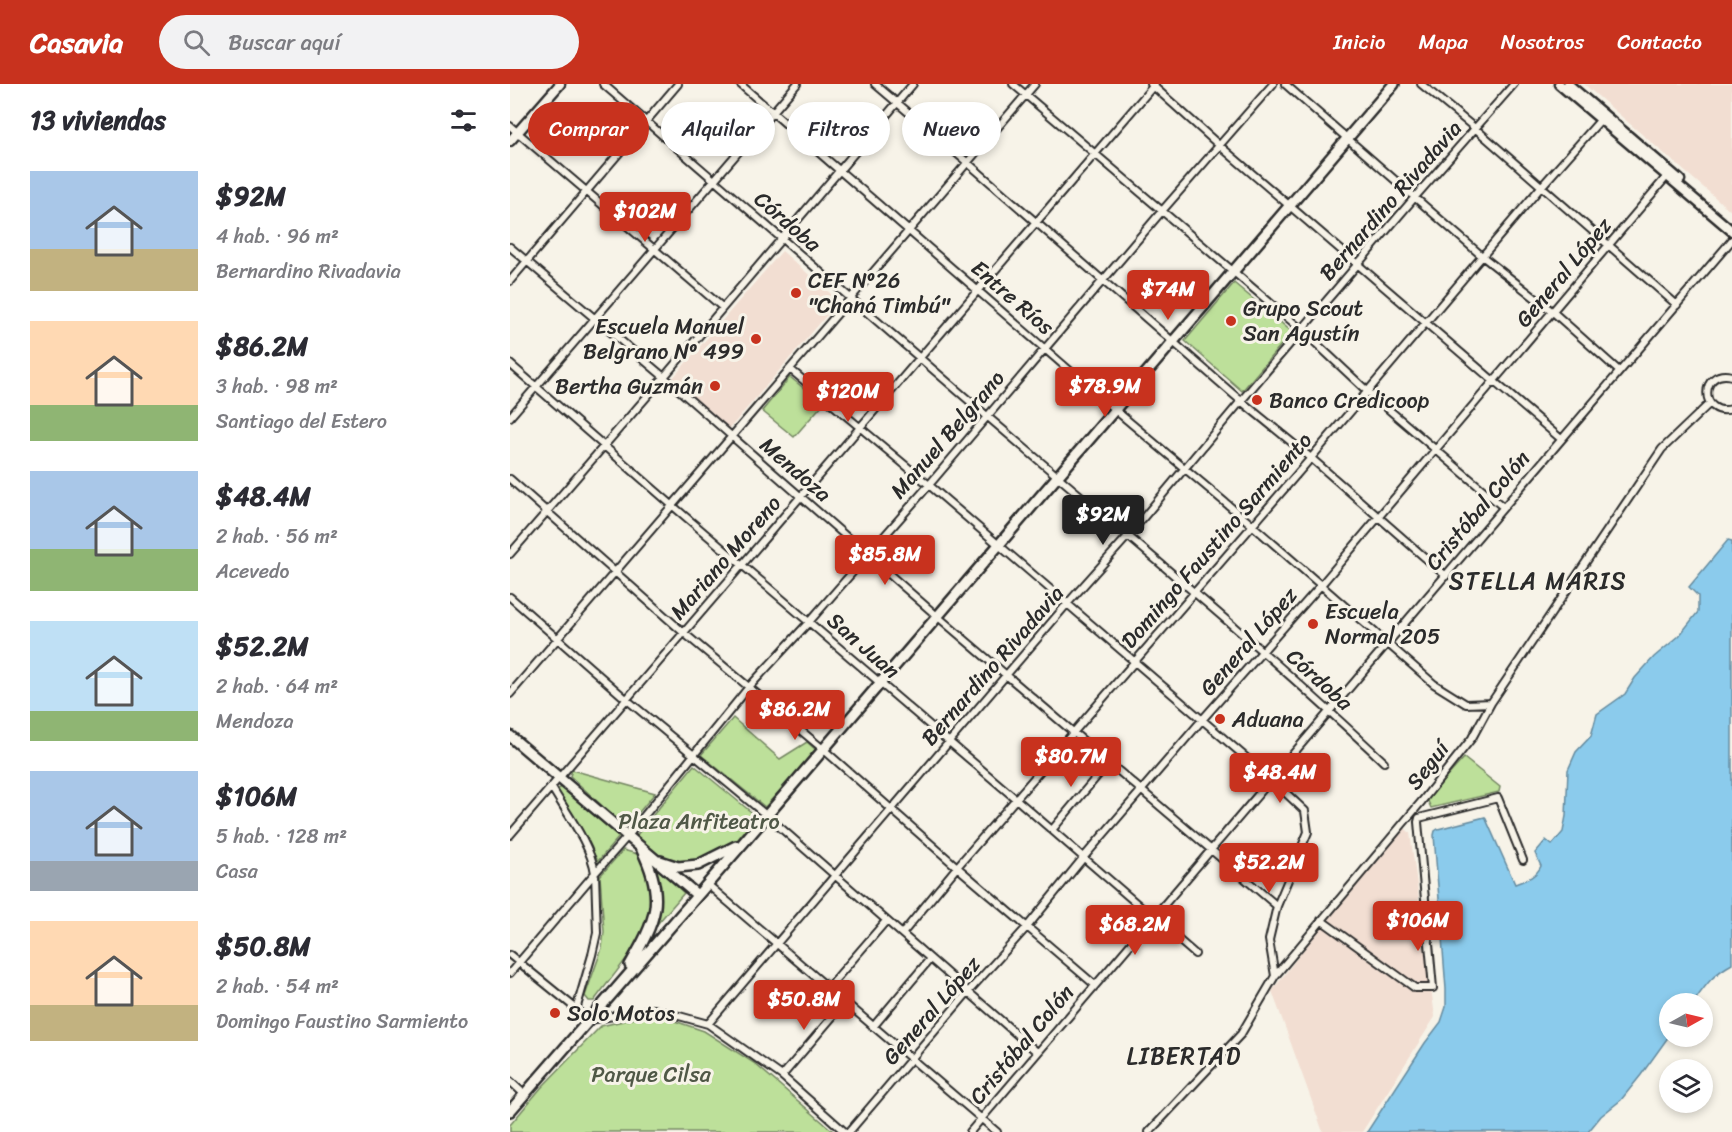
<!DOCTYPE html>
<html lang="es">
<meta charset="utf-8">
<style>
:root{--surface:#fff;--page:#f2f2f3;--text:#2b2b33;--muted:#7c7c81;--accent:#c8321e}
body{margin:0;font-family:Sriracha,sans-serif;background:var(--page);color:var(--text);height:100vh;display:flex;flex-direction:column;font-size:22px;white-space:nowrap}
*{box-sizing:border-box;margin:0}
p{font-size:20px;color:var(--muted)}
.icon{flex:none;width:33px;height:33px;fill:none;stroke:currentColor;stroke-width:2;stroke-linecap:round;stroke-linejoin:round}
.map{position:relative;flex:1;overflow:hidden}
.sheet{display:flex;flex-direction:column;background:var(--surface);width:510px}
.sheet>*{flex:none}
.banner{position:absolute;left:18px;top:18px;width:570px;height:54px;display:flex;gap:12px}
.needle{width:39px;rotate:82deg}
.controls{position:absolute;left:1149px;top:909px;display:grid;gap:12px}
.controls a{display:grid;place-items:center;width:54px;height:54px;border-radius:50%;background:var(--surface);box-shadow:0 3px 9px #0003;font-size:30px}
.price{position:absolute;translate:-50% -51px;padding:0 14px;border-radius:6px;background:var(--accent);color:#fff;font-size:20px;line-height:39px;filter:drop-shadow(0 2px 3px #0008)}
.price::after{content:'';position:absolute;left:50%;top:36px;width:18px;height:14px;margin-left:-9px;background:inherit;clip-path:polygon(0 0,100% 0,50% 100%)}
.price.current{background:#222;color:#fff}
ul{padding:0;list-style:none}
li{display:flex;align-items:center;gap:18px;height:150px;padding:0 30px}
li span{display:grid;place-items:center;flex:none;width:168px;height:120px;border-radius:0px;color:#555}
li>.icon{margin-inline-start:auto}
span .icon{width:72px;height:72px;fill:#fffc;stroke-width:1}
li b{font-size:26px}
h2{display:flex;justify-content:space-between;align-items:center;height:72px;padding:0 30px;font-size:26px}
.tag{padding:0 21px;border-radius:27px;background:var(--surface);box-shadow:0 3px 9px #0003;font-size:21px;line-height:54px}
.tag.current{background:var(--accent);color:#fff}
header{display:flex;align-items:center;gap:36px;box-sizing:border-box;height:84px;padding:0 30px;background:var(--accent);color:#fff}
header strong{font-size:28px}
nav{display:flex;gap:33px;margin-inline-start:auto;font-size:21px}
.search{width:420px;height:54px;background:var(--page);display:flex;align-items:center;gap:15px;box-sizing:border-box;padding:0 21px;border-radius:33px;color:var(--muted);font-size:22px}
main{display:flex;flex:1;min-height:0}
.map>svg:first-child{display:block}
.built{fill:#f2ded2}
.green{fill:#bde09a;stroke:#748662;stroke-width:1.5}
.water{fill:#8bcbec;stroke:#658b9f;stroke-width:1.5}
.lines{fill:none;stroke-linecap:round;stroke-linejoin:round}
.minor-casing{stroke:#2b2b2b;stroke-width:10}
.secondary-casing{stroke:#2b2b2b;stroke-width:13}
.primary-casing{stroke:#2b2b2b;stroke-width:14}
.minor{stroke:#f7f3e8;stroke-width:6}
.secondary{stroke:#f7f3e8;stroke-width:8}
.primary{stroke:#f7f3e8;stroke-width:9}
.poi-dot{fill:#c8321e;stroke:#f7f3e8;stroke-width:2}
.labels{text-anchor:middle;stroke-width:6;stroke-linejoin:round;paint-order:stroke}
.street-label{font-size:22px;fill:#2b2b2b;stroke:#f7f3e8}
.poi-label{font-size:22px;fill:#2b2b2b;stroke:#f7f3e8;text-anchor:start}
.park-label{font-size:22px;fill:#505847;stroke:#f7f3e8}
.neighbourhood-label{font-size:24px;letter-spacing:1.5px;fill:#2b2b2b;stroke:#f7f3e8}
</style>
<header>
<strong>Casavia</strong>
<div class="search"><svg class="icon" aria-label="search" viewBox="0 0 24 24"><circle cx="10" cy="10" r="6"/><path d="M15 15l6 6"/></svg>Buscar aquí</div>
<nav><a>Inicio</a><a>Mapa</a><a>Nosotros</a><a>Contacto</a></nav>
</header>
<main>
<section class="sheet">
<h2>13 viviendas<svg class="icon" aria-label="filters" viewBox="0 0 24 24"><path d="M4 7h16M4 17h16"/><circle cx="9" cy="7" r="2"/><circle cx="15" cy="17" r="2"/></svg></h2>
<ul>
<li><span style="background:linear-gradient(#a9c7e8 65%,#c2b280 0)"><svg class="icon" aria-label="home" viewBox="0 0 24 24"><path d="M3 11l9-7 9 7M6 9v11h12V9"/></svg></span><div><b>$92M</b><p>4 hab. · 96 m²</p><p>Bernardino Rivadavia</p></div></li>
<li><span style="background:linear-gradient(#ffd9b3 70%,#8fb573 0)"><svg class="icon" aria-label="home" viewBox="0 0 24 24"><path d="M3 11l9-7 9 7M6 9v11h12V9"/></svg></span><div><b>$86.2M</b><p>3 hab. · 98 m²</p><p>Santiago del Estero</p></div></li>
<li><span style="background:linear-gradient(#a9c7e8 65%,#8fb573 0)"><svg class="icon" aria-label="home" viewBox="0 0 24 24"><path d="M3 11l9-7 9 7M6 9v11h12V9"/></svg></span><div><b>$48.4M</b><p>2 hab. · 56 m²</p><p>Acevedo</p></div></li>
<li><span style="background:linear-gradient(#bfe0f5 75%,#8fb573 0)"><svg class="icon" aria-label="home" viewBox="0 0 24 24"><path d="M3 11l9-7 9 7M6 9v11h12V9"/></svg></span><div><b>$52.2M</b><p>2 hab. · 64 m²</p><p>Mendoza</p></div></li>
<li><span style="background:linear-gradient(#a9c7e8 75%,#9aa5b1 0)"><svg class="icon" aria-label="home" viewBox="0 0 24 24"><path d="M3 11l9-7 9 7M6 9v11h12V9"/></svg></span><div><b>$106M</b><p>5 hab. · 128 m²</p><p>Casa</p></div></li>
<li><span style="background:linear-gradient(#ffd9b3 70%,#c2b280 0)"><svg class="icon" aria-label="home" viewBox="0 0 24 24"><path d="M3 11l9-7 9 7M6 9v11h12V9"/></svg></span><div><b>$50.8M</b><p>2 hab. · 54 m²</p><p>Domingo Faustino Sarmiento</p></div></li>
</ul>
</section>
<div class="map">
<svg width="1222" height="1048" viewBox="0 0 1222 1048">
<rect width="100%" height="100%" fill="#f7f3e8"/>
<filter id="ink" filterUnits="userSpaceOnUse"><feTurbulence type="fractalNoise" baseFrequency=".0167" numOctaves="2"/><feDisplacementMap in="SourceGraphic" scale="12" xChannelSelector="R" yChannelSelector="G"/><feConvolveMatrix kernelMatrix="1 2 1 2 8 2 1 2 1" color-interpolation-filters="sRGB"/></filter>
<g filter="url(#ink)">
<!-- built -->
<path class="built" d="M1074 0H1222V128L1142 59Z
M272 167 329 217 219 345 162 295Z
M894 743 900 749 925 933 852 1048H813L762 907 794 865Z"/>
<!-- green -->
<path class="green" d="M724 199 782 248 732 307 675 257Z
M280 293 313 320 284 353 252 327Z
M223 634 270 675 297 658 306 666 255 723 191 671Z
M954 674 990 703 989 708 921 724 917 715Z
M184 681 246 732 221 764 206 773 168 783 146 770 126 752Z
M62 686 145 709 116 744 60 692Z
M52 703 109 753 88 777 46 706Z
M113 766 127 770C166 827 116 873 84 917H79L75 912 92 864 94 848 90 792Z
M141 779 174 809 142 846Z
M144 930 194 947 244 979 324 1048H0V1041L31 1004 91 942Z"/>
<!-- water -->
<path class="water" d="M1218 456 1222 457V880C1202 891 1196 901 1183 919L1160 920 1159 952 1131 991 1111 1016 1091 1032 1078 1048H857L915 959 931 938 936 923V905L924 751 925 747 928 745 975 733 1005 800C1016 796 1026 793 1031 782L1025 769 1036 756 1042 761 1053 748 1056 732 1058 686 1066 668 1081 652 1087 630 1115 610 1125 594 1144 573 1169 552 1188 528V512L1179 503Z"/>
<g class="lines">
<!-- minor casing -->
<g class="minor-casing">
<path id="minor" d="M93 0C222 110 349 223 478 333 611 447 747 558 874 678
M230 0 604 325 742 441 924 600 956 620 981 619
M365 0 458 79 731 317 801 374 936 492
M503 0 792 246 857 307 993 423
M641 0 710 62 1051 355
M775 0 972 172 1043 228 1109 287
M911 0 966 45 1167 221
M0 42 212 223
M0 163 154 293 427 532 767 822
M0 197 168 0
M0 280 163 422 506 715 685 870
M280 285 419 401 761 695 795 727 798 748 767 822 759 856 765 892
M1222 292C1189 284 1189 334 1222 325
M0 333 287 0
M0 395 174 549 313 665 447 783 585 901
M0 470 154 293 403 0
M0 513 116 615 256 731 527 968
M0 610 525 0
M42 704C56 728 81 761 85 789L87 849 82 871 66 926
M542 746 599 678
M0 751 645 0
M197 800 487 1048
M811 836 905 904H923L908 738 909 734 988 714 1013 776
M392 850 447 783 801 374 1031 103 1093 33
M0 871 80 936 144 925 198 940 272 992 335 1048
M0 889 85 789 117 753 239 603 299 538 419 401 652 127 763 0
M318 904 376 837
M198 940 557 520 618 452 731 317 905 113 1004 0
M363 943 420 875
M272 992 335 918
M0 997 14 1010
M339 1048 458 908 517 843 574 773 692 636 811 501 1158 91
M460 1048 1222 156
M639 1048 731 950 765 892 912 717 962 654 981 619 1152 365 1200 319"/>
</g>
<!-- secondary casing -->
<g class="secondary-casing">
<path id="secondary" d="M1049 0 1222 147
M1058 0 1170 96
M0 57 50 0"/>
</g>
<!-- primary casing -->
<g class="primary-casing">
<path id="primary" d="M0 652 187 811
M150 777 168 783 188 781 226 762
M120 881C146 836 156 815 132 766
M0 1027 234 758 884 0"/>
</g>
<!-- minor -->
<use href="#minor" class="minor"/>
<!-- secondary -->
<use href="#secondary" class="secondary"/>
<!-- primary -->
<use href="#primary" class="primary"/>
</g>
</g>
<!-- markers -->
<g class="poi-dot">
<circle cx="286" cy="209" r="6"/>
<circle cx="721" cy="237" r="6"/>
<circle cx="246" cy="255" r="6"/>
<circle cx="205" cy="302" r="6"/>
<circle cx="747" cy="316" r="6"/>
<circle cx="803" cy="540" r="6"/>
<circle cx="710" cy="635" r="6"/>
<circle cx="45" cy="929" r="6"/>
</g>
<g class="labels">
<!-- street labels -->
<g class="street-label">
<text transform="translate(880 116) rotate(-49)" y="8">Bernardino Rivadavia</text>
<text transform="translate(278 137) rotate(41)" y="8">Córdoba</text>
<text transform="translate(1053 188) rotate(-50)" y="8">General López</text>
<text transform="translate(503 213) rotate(41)" y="8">Entre Ríos</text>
<text transform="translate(437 350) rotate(-49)" y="8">Manuel Belgrano</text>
<text transform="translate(286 385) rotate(41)" y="8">Mendoza</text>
<text transform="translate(967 426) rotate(-50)" y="8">Cristóbal Colón</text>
<text transform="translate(706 456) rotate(-49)" y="8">Domingo Faustino Sarmiento</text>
<text transform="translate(215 473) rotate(-49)" y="8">Mariano Moreno</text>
<text transform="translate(738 557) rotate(-49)" y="8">General López</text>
<text transform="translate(354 561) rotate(41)" y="8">San Juan</text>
<text transform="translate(482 581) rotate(-49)" y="8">Bernardino Rivadavia</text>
<text transform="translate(810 595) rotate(42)" y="8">Córdoba</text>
<text transform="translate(917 681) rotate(-52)" y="8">Seguí</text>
<text transform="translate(421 926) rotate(-49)" y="8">General López</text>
<text transform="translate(511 960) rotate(-50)" y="8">Cristóbal Colón</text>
</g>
<!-- poi labels -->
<g class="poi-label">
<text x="298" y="204">CEF Nº26<tspan x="298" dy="25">"Chaná Timbú"</tspan></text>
<text x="733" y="232">Grupo Scout<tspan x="733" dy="25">San Agustín</tspan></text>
<text x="234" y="250" text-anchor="end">Escuela Manuel<tspan x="234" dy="25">Belgrano Nº 499</tspan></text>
<text x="193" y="310" text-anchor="end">Bertha Guzmán</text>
<text x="759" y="324">Banco Credicoop</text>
<text x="815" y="535">Escuela<tspan x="815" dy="25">Normal 205</tspan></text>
<text x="722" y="643">Aduana</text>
<text x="57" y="937">Solo Motos</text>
</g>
<!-- park labels -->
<g class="park-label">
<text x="189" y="745">Plaza Anfiteatro</text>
<text x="141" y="998">Parque Cilsa</text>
</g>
<!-- neighbourhood labels -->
<g class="neighbourhood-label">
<text x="1028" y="505">STELLA MARIS</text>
<text x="674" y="980">LIBERTAD</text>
</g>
</g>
</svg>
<div class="controls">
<a><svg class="needle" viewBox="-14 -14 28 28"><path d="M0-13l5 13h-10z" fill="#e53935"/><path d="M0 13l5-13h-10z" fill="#7c7c81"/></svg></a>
<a><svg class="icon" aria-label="layers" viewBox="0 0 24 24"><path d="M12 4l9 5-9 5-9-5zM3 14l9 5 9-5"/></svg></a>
</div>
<b class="price" style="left:135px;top:159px">$102M</b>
<b class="price" style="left:658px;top:237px">$74M</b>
<b class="price" style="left:595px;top:334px">$78.9M</b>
<b class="price" style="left:338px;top:339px">$120M</b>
<b class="price current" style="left:593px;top:462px">$92M</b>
<b class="price" style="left:375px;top:502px">$85.8M</b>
<b class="price" style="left:285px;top:657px">$86.2M</b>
<b class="price" style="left:561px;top:704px">$80.7M</b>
<b class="price" style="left:770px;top:720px">$48.4M</b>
<b class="price" style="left:759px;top:810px">$52.2M</b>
<b class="price" style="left:908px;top:868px">$106M</b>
<b class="price" style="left:625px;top:872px">$68.2M</b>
<b class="price" style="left:294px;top:947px">$50.8M</b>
<div class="banner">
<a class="tag current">Comprar</a>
<a class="tag">Alquilar</a>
<a class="tag">Filtros</a>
<a class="tag">Nuevo</a>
</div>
</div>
</main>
